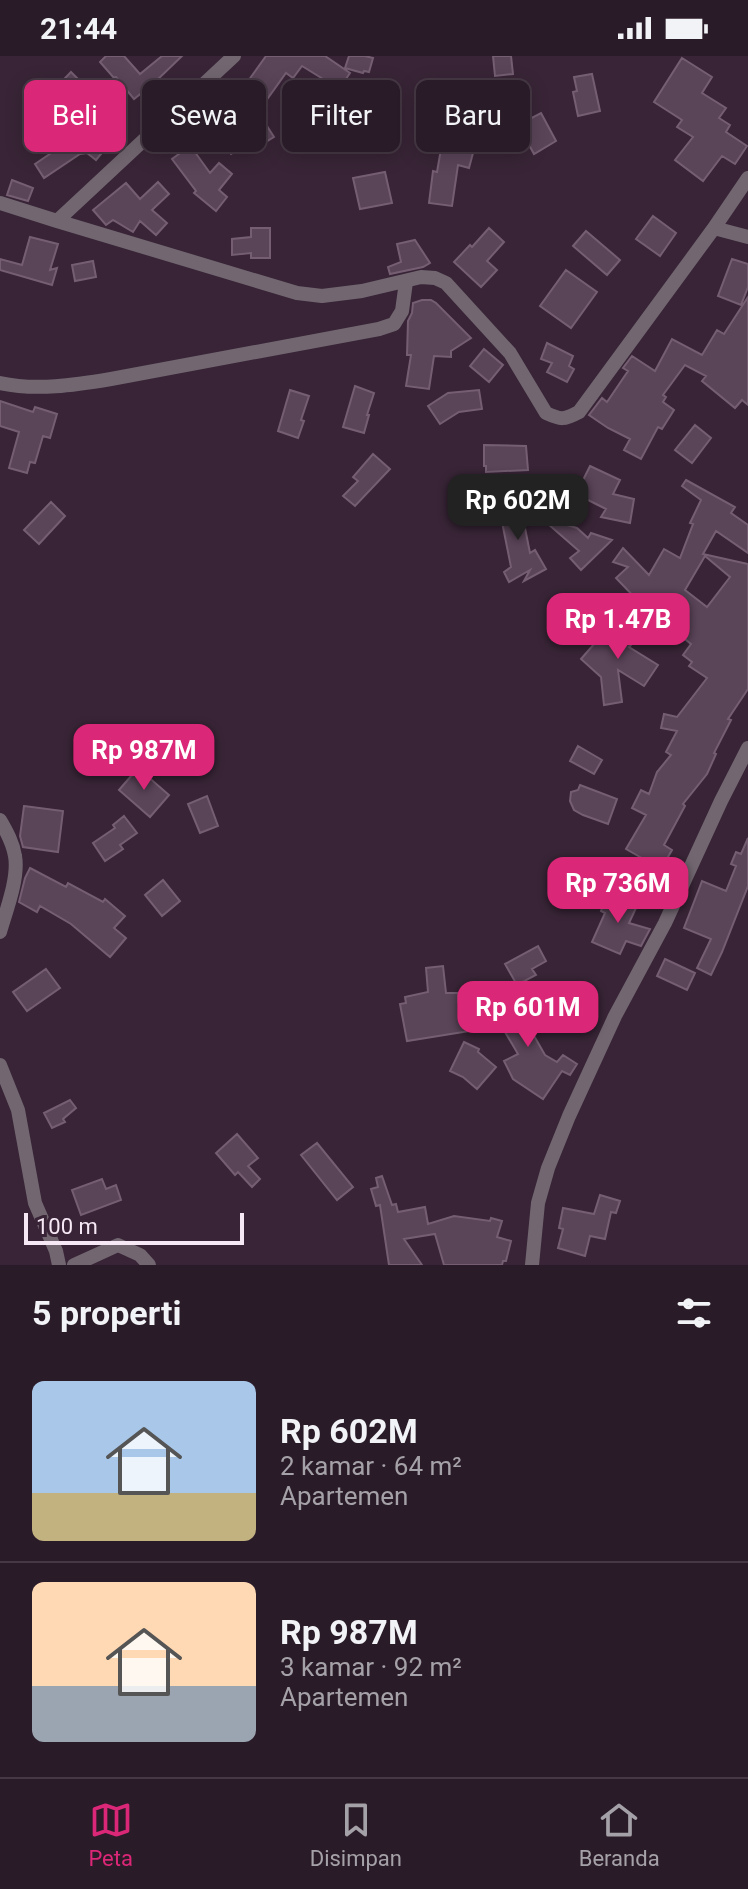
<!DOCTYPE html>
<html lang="id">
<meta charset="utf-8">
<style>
:root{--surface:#2a1b28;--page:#322430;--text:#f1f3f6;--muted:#a5a1a8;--line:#463945;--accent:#db2777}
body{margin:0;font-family:Roboto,sans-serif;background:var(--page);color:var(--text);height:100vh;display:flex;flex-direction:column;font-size:30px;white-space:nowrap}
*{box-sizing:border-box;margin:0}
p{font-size:26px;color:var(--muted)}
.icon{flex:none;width:44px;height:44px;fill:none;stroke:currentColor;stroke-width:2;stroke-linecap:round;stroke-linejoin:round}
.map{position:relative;height:1209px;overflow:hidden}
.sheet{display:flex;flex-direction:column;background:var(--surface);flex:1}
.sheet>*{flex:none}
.hud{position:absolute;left:24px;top:24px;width:700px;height:72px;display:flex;gap:16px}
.scale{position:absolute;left:24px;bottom:20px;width:220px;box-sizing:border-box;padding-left:8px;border:4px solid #f6e8f4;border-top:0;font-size:22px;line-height:28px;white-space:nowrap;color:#f6e8f4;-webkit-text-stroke:6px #382436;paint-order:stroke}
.price{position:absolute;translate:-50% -68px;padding:0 18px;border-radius:16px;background:var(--accent);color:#fff;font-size:26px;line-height:52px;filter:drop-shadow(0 2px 4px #0008)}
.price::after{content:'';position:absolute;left:50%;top:48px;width:24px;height:18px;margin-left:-12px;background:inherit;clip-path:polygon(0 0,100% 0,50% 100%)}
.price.current{background:#222;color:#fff}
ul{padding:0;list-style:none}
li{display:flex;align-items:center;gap:24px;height:200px;padding:0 32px}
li+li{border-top:2px solid var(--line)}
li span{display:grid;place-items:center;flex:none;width:224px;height:160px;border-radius:12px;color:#555}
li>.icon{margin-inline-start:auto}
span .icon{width:96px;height:96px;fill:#fffc;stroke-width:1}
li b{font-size:34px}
h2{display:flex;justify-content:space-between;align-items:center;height:96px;padding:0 32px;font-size:34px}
.chip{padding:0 28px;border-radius:12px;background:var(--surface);box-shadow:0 4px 20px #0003,0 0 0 2px var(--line);font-size:28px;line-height:72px}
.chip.current{background:var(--accent);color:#fff}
.status{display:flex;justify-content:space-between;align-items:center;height:56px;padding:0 40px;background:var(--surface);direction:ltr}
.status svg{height:22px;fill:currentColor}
.menu{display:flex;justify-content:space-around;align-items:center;height:112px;border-top:2px solid var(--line);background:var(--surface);font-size:22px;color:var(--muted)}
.menu a{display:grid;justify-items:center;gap:4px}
.menu .current{color:var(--accent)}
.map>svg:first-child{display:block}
.building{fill:#5a4458;stroke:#755e72;stroke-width:2;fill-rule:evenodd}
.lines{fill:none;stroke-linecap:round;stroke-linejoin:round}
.street{stroke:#726771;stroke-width:14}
</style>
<div class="status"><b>21:44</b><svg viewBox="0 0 49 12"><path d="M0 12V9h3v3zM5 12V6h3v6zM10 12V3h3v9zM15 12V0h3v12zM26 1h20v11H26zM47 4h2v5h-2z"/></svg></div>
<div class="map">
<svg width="748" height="1209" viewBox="0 0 748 1209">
<rect width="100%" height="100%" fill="#382436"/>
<!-- building -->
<path class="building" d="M106 0H124L140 18 162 0H182L154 27 134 43 116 21 114 22 100 6Z
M266 0H325L350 17 331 45 315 35 323 23 302 10 293 22 286 17 263 49 243 32Z
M349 0H365L373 2 369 16 364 15 363 17 345 12Z
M493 0H511L513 18 495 20Z
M682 2 712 21 702 37 726 52 719 62 730 69 726 76 747 90 735 108 722 100 703 125 675 104 693 81 677 71 682 64 654 46Z
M71 16 111 56 88 77 106 92 96 104 87 97 80 98 44 122 35 108 63 89 42 71 54 57 41 47Z
M592 18 600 55 578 60 573 36 577 35 574 21Z
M258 56 274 81 254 93 250 87 231 98 220 82Z
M541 57 556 85 534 98 518 69Z
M464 78 477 82 469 112 458 109 452 150 429 147 433 115 437 116 441 93 459 97Z
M192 92 210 117 219 107 232 118 219 134 227 141 216 155 194 137 196 135 172 103 186 93 188 96Z
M385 116 392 147 360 153 353 122Z
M12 124 33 132 28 145 7 139Z
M158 126 169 138 152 154 167 167 156 179 140 165 133 176 113 164 106 169 93 154 126 127 140 143Z
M653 160 676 177 660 200 636 183Z
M251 172H270V202H251V197L232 199V183L251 181Z
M489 172 504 186 487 205 497 214 481 231 454 206 470 189 472 191Z
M586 175 620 204 607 219 573 190Z
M30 181 58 188 50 214 57 212 52 229 0 214V203L22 209Z
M415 184 430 207 423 211 390 218 388 211 401 206 397 188Z
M732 203 748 208V231L741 249 718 240Z
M93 205 96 221 75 225 72 209Z
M566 214 597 236 571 272 540 250Z
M748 241V349L742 344 735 352 702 325 706 320 685 309 663 339 666 341 663 346 674 354 662 373 658 371 641 403 624 394 630 383 608 372 589 359 602 342 607 346 628 315 623 312 632 300 655 315 672 283 702 299 717 274 724 278Z
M422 244H431L436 247 471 282 451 295V301L434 300 429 333 406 330 411 299H407L408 265 412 257 413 247Z
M547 287 573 300 569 310 574 313 567 326 547 316 552 307 541 303Z
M484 293 503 309 489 326 470 310Z
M355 330 374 337 367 359H369L364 377 343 371Z
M290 334 309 340 301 364 304 365 298 382 278 375Z
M479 334 482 353 459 356 440 368 428 350 448 337Z
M0 345 33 356 35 351 57 358 50 382 43 380 35 407 30 406 27 417 9 412 19 376 0 370Z
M695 369 711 382 692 407 675 394Z
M484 389 526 390 528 414 486 416V410H484Z
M373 398 390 413 355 450 343 440 358 425 353 421Z
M590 410 620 424 613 438 634 443 630 467 601 461 606 453 576 438Z
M686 424 735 451 731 457 748 469V497L716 475 703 498 748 508V633L728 663 731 664 714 697 716 698 707 718 683 748 685 750 664 789 672 794 661 813 626 793 646 759 632 752 641 734 649 738 657 716 671 699 666 696 677 675 661 672 664 658 677 661 707 622 689 610 692 606 683 599 691 588 665 567 674 556 650 541 642 549 616 522 628 511 613 506 623 492 649 519 664 493 680 502 693 468 690 467 701 444 682 430ZM705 500 730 521 707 551 685 534Z
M522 440 520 473 525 472 530 497 535 494 546 513 524 525 530 514 509 526 504 516 511 511 498 446Z
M51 446 65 460 39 488 24 474Z
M540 461 577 472 588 482 591 477 612 484 581 514 570 502 579 495Z
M616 563 638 582 629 591 658 609 644 630 618 614 622 646 604 649 601 621 581 603Z
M578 690 602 704 594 718 570 705Z
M138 712 169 739 150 761 119 734Z
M580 729 617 743 608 768 583 759 574 754 570 745 571 736 578 734Z
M207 740 218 770 200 777 188 748Z
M24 750 63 755 58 796 23 791 20 780Z
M124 760 137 777 120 789 123 793 105 805 93 787 115 772 113 769Z
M748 782V830L722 896 711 919 697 912 711 883 684 872 702 825 726 835 736 810 731 808 736 796 741 798Z
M30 812 66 831 68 827 103 846 105 843 125 860 114 872 126 882 110 901 71 868 40 850 37 856 19 846 25 822Z
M163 824 180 845 162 860 145 839Z
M609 832 620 837 617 844 636 852 629 867 650 873 641 890 626 885 620 898 592 886 605 857 601 855Z
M538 890 546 905 532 913 536 919 517 929 505 908Z
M665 903 695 917 687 934 657 920Z
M443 910 446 937H458V946L472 944 476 974 407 985 400 948 406 947 405 941 428 936 426 912Z
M46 913 60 932 27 955 13 936Z
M515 934 535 968 529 971 545 999 557 1006 563 999 577 1008 570 1019 562 1015 543 1043 513 1023 504 1005 518 998 492 954 499 949 497 947 506 942 505 940Z
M464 986 479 993 478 996 496 1011 477 1033 463 1021 450 1015Z
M70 1044 76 1052 63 1063 65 1066 52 1072 44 1057Z
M237 1078 258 1102 248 1110 260 1123 252 1131 238 1116 235 1119 216 1097Z
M317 1087 353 1131 337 1144 301 1099Z
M382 1120 392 1149 396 1148 398 1156 425 1151 428 1168 454 1160 490 1165 491 1162 502 1165 497 1181 511 1185 506 1205H503L502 1209H444L435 1178 404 1183 422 1209H389L380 1149 376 1150 371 1133 378 1131 376 1122Z
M102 1123 106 1133 116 1129 121 1144 81 1159 72 1134Z
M600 1139 620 1145 616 1157 611 1156 605 1183 590 1180 585 1200 558 1192 563 1173 559 1172 563 1152 594 1158Z"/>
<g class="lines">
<!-- street -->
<path class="street" d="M234 0 57 165 297 237 322 240 362 235 421 221 435 222 446 227 510 297 546 357C561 364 564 364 579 356L714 172 748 181
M0 147 57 165
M714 172 748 122
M0 327C36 335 75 329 111 323L379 273 394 268 402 255 406 226
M0 764C7 776 13 787 15 800 19 822 6 855 0 876
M0 1009 18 1054 35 1147 56 1195 59 1209
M74 1209 118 1189 140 1199 149 1209
M532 1209 538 1147 548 1112 569 1060 615 960 665 867 721 745 748 692"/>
</g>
</svg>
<div class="scale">100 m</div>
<b class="price current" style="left:518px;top:486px">Rp 602M</b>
<b class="price" style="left:618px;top:605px">Rp 1.47B</b>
<b class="price" style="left:144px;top:736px">Rp 987M</b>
<b class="price" style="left:618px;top:869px">Rp 736M</b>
<b class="price" style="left:528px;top:993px">Rp 601M</b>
<div class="hud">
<a class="chip current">Beli</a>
<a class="chip">Sewa</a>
<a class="chip">Filter</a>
<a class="chip">Baru</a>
</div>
</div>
<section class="sheet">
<h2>5 properti<svg class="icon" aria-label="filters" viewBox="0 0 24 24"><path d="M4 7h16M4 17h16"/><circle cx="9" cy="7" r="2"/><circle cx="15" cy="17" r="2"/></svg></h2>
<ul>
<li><span style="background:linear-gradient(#a9c7e8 70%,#c2b280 0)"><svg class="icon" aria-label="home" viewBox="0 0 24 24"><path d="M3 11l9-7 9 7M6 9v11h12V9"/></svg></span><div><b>Rp 602M</b><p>2 kamar · 64 m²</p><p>Apartemen</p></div></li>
<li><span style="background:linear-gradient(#ffd9b3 65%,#9aa5b1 0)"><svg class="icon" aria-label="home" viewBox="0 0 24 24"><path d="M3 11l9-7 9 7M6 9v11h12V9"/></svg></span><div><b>Rp 987M</b><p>3 kamar · 92 m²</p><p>Apartemen</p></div></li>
</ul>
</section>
<nav class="menu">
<a class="current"><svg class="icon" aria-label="map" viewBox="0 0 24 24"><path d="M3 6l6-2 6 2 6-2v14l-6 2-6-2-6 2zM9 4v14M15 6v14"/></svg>Peta</a>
<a><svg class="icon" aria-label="saved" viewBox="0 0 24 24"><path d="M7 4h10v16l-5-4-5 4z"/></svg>Disimpan</a>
<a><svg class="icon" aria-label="home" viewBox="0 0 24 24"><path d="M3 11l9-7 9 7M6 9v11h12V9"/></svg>Beranda</a>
</nav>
